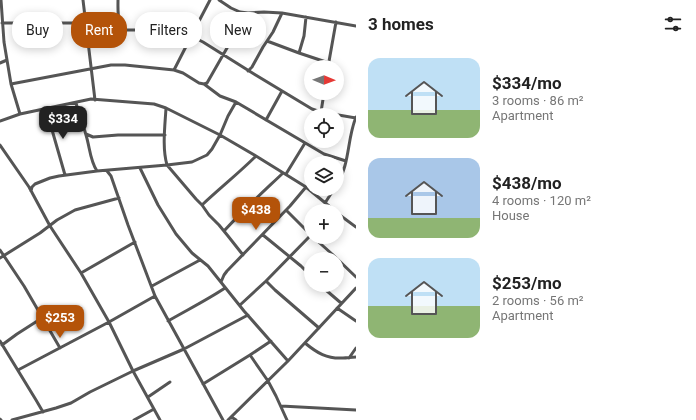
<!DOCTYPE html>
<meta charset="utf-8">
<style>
:root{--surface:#fff;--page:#f6f6f6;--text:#222;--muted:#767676;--accent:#b45309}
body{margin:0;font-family:Roboto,sans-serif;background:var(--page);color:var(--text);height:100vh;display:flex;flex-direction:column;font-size:15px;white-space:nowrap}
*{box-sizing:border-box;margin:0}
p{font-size:13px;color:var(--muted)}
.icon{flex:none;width:22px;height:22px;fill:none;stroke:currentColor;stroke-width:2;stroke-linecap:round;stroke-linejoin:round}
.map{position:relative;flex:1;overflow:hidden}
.panel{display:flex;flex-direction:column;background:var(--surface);width:340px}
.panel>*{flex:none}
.banner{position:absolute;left:12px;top:12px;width:284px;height:36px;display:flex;gap:8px}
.needle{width:26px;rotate:91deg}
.buttons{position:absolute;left:304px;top:60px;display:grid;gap:8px}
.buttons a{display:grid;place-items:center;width:40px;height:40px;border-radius:50%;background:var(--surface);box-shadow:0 2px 10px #0003;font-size:20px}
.price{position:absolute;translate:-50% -34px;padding:0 9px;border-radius:8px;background:var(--accent);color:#fff;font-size:13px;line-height:26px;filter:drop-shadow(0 1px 2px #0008)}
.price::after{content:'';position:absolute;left:50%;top:24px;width:12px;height:9px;margin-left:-6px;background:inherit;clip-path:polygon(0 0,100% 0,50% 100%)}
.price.on{background:#222;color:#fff}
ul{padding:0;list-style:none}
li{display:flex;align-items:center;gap:12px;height:100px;padding:0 12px}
li span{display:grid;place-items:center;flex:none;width:112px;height:80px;border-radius:12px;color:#555}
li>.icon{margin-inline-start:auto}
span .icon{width:48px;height:48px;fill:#fffc;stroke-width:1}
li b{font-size:17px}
h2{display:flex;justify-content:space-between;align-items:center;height:48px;padding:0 12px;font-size:17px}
.chip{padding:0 14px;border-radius:16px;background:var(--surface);box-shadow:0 2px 10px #0003;font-size:14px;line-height:36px}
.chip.on{background:var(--accent);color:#fff}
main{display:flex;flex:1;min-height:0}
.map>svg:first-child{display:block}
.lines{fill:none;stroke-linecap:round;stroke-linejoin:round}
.street{stroke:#555;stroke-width:3}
</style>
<main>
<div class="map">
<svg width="356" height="420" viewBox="0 0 356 420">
<rect width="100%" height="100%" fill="#fff"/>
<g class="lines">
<!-- street -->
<path class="street" d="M1 0 4 42 11 84 20 114
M83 0 95 100
M118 0C118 8 117 24 123 30
M219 0 231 8 240 12 248 13 264 12 282 13 356 26
M2 23H85
M86 31 90 32 105 30H143L191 36 203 42 254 74 312 109 321 112 356 118
M267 41 299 53 329 63
M299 53 304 36 306 17
M0 63 7 60
M328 67 336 22
M174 70 198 23 210 0
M248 71 252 67 263 47 273 32 282 13
M11 84 111 65H125L174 70 183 73 199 83 204 84 207 83 243 20 248 13
M204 84 220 96 236 102 324 154 346 161
M76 103C79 114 83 124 86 135 90 148 90 161 97 171
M166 108C165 126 162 148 167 165L196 199 202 205 209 215 219 225 228 236 243 255
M46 109 65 175
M321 112 324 93
M266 120 282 91
M0 121 20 114 91 99 154 104 166 108 220 135 256 156 306 187 335 211
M86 134 93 137 118 135H165
M0 145 29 187 50 226 81 273 109 322 133 371 160 420
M140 168 158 205 176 234 192 253 208 266 244 311 288 361
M107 171 111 176 128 225 155 296 223 420
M286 174 305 143
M337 184C350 164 347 139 356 117
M31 191 32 187 35 184 50 178 59 176 97 171 167 165 192 162 207 155 212 149 220 135 228 116 236 102
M325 203 334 189
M202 205C220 188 239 173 256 156
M286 210 311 235
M337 213 356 227
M224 231C243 210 263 192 283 173
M263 235 301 266 311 276
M313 237 332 254 356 277
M0 250 24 286 60 348
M0 258 40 233 57 220 75 210 119 198
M81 273 135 242
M266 281 275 290 319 328
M221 282 224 275 227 271 290 206 306 187
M320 285 341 303
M152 286 200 260
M240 305 266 281 311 235
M337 308 356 321
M168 321C187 310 207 300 225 288
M0 341 36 400 43 412
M305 343C317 353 327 359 343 358 347 358 352 357 356 357
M2 345 17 334 42 318
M250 355 268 381 276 396 287 420
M349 358 356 348
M18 370 109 322 155 296
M203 384 250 355 271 341
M148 397 170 382
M281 406 356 410
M230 418H233L236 420
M0 419 1 420
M12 420 56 408 71 403 90 392 133 371 184 349 248 315
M134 420 154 409
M228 420 288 361 356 288"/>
</g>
</svg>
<div class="buttons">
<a><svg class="needle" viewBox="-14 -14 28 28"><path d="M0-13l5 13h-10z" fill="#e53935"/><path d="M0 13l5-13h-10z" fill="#767676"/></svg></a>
<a><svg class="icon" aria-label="locate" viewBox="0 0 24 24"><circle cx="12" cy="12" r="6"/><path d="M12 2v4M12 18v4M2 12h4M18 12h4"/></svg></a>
<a><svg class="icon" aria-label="layers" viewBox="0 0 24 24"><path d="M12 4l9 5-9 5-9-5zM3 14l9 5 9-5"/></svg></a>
<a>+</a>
<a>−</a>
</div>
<b class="price on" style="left:63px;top:140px">$334</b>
<b class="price" style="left:256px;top:231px">$438</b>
<b class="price" style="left:60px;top:339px">$253</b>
<div class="banner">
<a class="chip">Buy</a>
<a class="chip on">Rent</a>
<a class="chip">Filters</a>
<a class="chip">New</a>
</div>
</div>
<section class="panel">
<h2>3 homes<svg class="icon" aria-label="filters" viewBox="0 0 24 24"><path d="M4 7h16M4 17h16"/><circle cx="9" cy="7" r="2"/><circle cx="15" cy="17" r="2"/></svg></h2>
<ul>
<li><span style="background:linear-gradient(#bfe0f5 65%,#8fb573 0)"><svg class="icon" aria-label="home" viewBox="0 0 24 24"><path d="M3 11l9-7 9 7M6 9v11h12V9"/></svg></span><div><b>$334/mo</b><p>3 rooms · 86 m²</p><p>Apartment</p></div></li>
<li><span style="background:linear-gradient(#a9c7e8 75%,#8fb573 0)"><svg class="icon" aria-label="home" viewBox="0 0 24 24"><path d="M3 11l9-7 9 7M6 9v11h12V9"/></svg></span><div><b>$438/mo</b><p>4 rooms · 120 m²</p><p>House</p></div></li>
<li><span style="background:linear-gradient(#bfe0f5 60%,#8fb573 0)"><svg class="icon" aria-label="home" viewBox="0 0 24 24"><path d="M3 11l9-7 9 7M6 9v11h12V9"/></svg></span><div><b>$253/mo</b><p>2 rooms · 56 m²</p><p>Apartment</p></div></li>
</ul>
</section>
</main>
